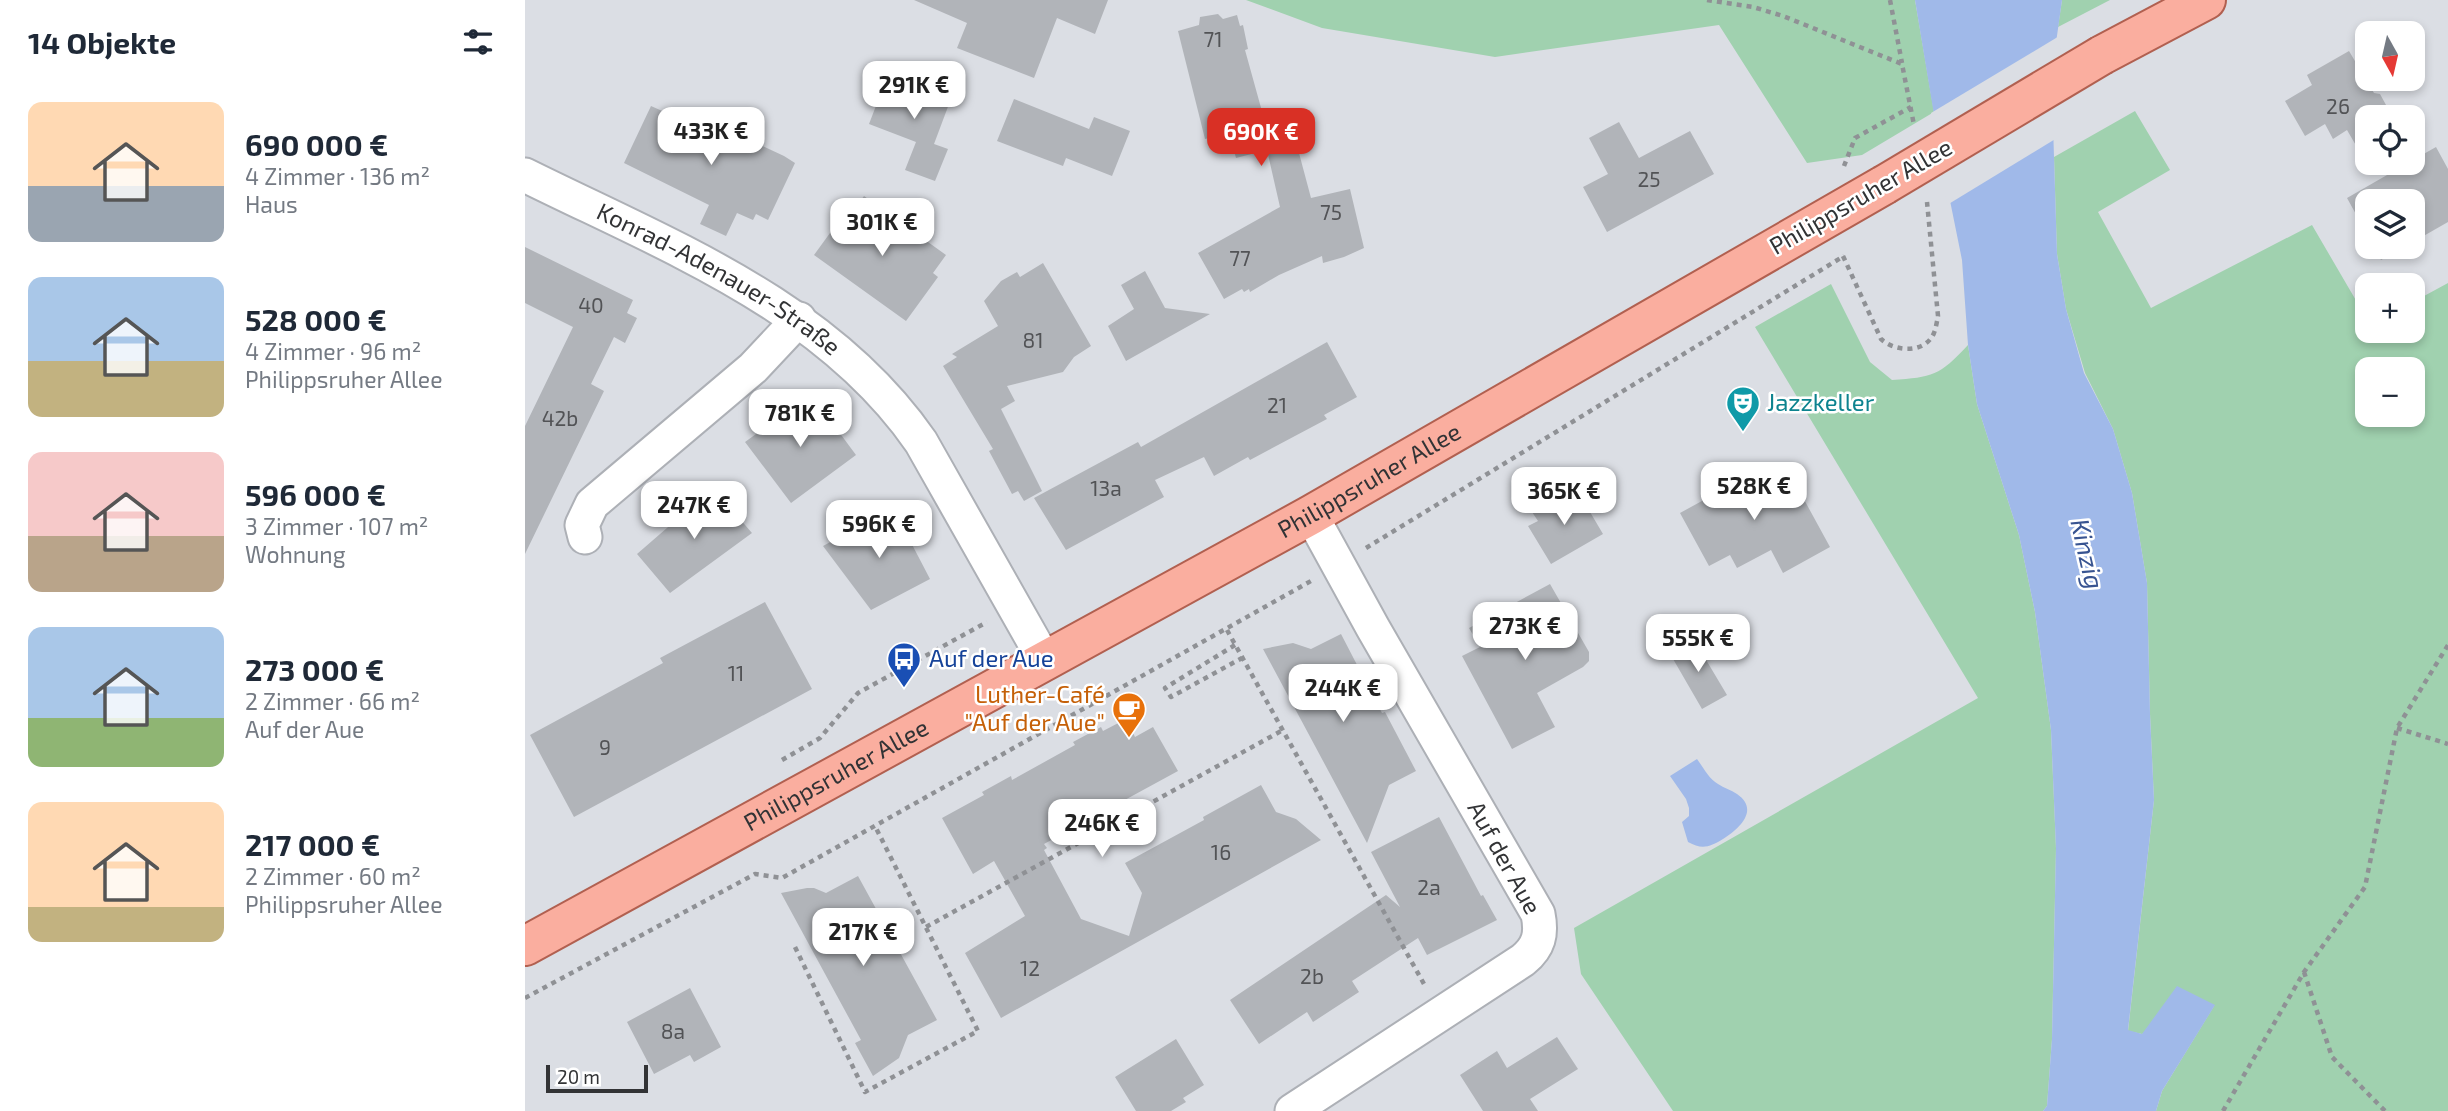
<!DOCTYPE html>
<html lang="de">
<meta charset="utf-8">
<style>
:root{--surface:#fff;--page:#f2f2f3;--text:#1f2937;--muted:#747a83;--accent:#d93025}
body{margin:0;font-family:"Exo 2",sans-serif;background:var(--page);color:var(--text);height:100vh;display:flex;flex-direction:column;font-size:26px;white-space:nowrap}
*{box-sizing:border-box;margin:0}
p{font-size:23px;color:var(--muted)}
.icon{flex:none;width:38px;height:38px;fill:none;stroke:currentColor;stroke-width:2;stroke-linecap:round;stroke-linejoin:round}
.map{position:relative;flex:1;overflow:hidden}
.details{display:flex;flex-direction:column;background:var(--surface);width:525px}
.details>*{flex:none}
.needle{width:46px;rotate:172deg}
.tools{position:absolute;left:1830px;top:21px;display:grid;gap:14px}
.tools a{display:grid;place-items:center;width:70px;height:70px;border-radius:14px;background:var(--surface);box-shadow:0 4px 10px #0003;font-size:35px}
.scale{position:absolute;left:21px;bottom:18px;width:102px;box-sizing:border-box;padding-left:7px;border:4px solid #323335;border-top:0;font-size:19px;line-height:24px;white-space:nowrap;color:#323335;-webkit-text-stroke:5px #fff;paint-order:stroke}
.price{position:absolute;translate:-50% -60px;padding:0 16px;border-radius:14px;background:#fff;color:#222;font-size:23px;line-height:46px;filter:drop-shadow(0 2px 4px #0008)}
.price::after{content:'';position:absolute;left:50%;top:42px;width:21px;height:16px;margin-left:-10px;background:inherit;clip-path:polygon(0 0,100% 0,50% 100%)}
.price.selected{background:var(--accent);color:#fff}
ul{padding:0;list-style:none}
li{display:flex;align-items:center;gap:21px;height:175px;padding:0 28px}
li span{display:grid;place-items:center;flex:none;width:196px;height:140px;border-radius:14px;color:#555}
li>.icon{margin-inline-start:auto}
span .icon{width:84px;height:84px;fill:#fffc;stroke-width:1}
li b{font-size:30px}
h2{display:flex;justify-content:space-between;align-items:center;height:84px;padding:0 28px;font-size:30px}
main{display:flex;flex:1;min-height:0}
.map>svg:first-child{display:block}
.green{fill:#a0d1af;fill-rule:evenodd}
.water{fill:#a0b9e9}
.pier{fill:#dbdee4}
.building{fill:#b1b4b9}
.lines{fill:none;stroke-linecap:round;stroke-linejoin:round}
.minor-casing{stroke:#adb0b6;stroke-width:37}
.major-casing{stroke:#b16050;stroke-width:42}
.path{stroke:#8f9195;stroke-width:4.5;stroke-dasharray:5 5;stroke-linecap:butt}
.minor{stroke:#fff;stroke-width:33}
.major{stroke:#faae9f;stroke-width:38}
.major-bridge-casing{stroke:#b16050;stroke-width:42;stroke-linecap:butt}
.major-bridge{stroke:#faae9f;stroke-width:38}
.labels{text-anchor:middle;stroke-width:5;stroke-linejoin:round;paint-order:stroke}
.number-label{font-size:21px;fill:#525356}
.street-label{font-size:24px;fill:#323335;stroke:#fff}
.culture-label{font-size:24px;fill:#0d838f;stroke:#fff;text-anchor:start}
.transit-label{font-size:24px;fill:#164399;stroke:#fff;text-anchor:start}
.food-label{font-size:24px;fill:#c56008;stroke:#fff;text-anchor:end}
.water-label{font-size:26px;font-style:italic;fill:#385491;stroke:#fff}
</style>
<main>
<section class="details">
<h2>14 Objekte<svg class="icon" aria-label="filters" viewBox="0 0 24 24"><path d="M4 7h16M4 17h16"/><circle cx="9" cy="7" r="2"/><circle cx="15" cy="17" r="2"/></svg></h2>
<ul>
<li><span style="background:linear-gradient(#ffd9b3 60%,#9aa5b1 0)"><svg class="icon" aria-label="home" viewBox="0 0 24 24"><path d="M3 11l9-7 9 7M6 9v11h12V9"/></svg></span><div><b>690 000 €</b><p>4 Zimmer · 136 m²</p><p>Haus</p></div></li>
<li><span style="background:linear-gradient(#a9c7e8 60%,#c2b280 0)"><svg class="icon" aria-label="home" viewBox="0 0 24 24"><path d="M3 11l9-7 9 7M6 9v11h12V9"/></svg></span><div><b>528 000 €</b><p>4 Zimmer · 96 m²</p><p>Philippsruher Allee</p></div></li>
<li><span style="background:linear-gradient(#f6c9c9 60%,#b9a48a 0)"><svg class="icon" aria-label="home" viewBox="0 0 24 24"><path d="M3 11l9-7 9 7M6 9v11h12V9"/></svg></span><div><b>596 000 €</b><p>3 Zimmer · 107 m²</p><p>Wohnung</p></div></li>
<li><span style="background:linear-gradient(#a9c7e8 65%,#8fb573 0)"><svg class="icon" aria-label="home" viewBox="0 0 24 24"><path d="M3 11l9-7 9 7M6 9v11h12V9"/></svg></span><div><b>273 000 €</b><p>2 Zimmer · 66 m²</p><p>Auf der Aue</p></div></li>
<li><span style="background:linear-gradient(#ffd9b3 75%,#c2b280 0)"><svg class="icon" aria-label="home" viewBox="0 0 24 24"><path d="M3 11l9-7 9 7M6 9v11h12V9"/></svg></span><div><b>217 000 €</b><p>2 Zimmer · 60 m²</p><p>Philippsruher Allee</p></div></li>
</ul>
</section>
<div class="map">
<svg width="1923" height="1111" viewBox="0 0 1923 1111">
<rect width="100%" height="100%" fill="#dbdee4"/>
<!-- green -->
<path class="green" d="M721 0H1390L1409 112 1337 155 1282 163 1194 25 970 57 797 28Z
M1537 0H1585L1533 27Z
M1610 111 1645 170 1573 212 1626 308 1787 225 1843 321V331H1888V302L1923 283V1111H1631L1637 1091 1689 1006 1617 1034 1603 1031 1629 800 1625 714 1622 583 1607 493 1588 429 1560 373 1541 309 1532 254 1529 157ZM1843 369H1888V415H1843Z
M1306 284 1345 362 1367 380C1408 377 1414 376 1443 345L1452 404 1494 535 1510 612 1526 730 1531 848 1527 1039 1522 1106 1518 1111H1148L1056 974 1049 928 1453 698 1230 327Z"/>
<!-- water -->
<path class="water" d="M1390 0H1537L1531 43 1528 125 1532 254 1541 309 1559 373 1588 429 1607 493 1622 583 1625 714 1629 800 1603 1030 1617 1034 1652 986 1690 1005 1637 1091 1631 1111H1518L1522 1106 1527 1039 1531 848 1526 730 1510 612 1494 535 1452 404 1443 345 1437 260 1415 151Z
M1172 759C1178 767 1184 779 1193 784 1199 788 1206 790 1212 794 1235 810 1214 829 1198 839 1185 847 1177 850 1163 842L1157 822 1164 816V808L1161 799 1145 776Z"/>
<!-- pier -->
<path class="pier" d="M1536 35 1532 138 1422 205 1406 113Z"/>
<!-- building -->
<path class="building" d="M389 0H583L570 34 532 18 509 78 432 48 442 23Z
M693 14 698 19 712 15 715 26 718 25 723 49 720 50 738 115 762 108 786 198 825 189 839 248 819 257 798 263 797 256 754 275 725 292 724 289 719 292 717 289 699 299 673 253 755 207 742 150 711 158 704 133 680 139 653 31 674 25 675 17Z
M1824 51 1849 93 1855 94 1866 114 1865 117H1843V166L1822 130 1808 139 1800 124 1780 136 1760 101 1787 85 1782 75Z
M364 72 427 96 409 144 423 149 410 181 380 170 391 142 344 124Z
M489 99 564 129 569 117 605 131 587 176 541 158 538 166 472 141Z
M126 106 162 122 166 113 259 156 270 163 243 220 231 214 228 220 212 213 201 236 175 224 184 205 99 163Z
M1094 122 1114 158 1165 131 1189 174 1082 232 1058 187 1083 174 1064 138Z
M1911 147 1923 169V222L1888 242V201H1843V236L1822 198 1883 163H1888V160Z
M339 196 421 255 408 273 413 277 381 321 289 255 321 211 326 214Z
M0 247 108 300 102 313 112 318 100 343 89 337 66 384 79 391 0 554V426L48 327 0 303Z
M1849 247H1879L1856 260Z
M518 263 566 346 549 357 538 372 482 386 490 401 476 409 517 491 499 501 493 491 487 494 464 451 468 449 418 366 432 357 427 354 473 326 459 301 476 281 492 272 495 277Z
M620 271 640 308 685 314 601 361 583 326 609 309 596 285Z
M802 342 832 397 799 415 802 419 725 460 723 457 689 476 679 457 630 480 639 497 541 550 509 498 613 442 616 447Z
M286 394 307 423 299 435 311 428 331 455 266 503 220 442Z
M1243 462 1265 501 1276 494 1305 547 1258 573 1246 550 1212 568 1205 555 1184 566 1155 513 1186 496 1181 487 1207 472 1211 480Z
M188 488 227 533 145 593 112 554Z
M1043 491 1049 499 1055 495 1078 534 1026 564 1003 526 1013 521 1007 512Z
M368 508 405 579 346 610 298 546Z
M1025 584 1064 652V661L1058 667 1012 693 1030 727 987 749 937 656 955 647 944 628Z
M240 602 287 689 49 817 5 735 138 663 135 658Z
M816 634 857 713 860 712 891 771 864 785 842 843 738 649 768 643 786 649Z
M1168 638 1202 695 1177 709 1144 652Z
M601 719 610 737 628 727 653 771 519 844 522 848 519 850 556 919 604 936 617 893 600 863 679 820 678 817 736 785 751 812 771 819 796 840 476 1018 440 953 500 916 469 861 448 874 417 818 459 795 457 792 486 776 487 780 550 745 548 742 576 727 578 731Z
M914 817 956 896 958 895 972 920 902 955 893 938 827 981 834 992 788 1022 782 1012 734 1044 705 1000 861 895 875 907 846 852Z
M333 876 412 1020 383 1035 374 1058 348 1076 330 1043 336 1040 256 893 282 888H289L301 893Z
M165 988 196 1047 169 1062 165 1055 129 1074 102 1022Z
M1032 1037 1053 1069 1005 1099 1013 1111H958L935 1075 972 1051 982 1068Z
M651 1039 679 1085 658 1098 661 1102 646 1111H611L590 1077Z"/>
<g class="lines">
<!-- minor casing -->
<g class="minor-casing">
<g id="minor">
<path id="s1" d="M0 175C143 246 302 306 396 442L520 661"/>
<path d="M60 537 57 525 67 504 228 368 274 319"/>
<path d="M767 1111 998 960C1014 947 1017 934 1013 914L848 628 786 515"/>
</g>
</g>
<!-- major casing -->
<g class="major-casing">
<g id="major">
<path d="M1577 55 1681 0"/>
<path id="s2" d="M0 946 786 515 1359 185"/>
</g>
</g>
<!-- path -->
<path class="path" d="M1182 0 1228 7 1258 16 1377 64 1389 125
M1365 0 1377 63
M1319 166 1330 138 1386 107
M1318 256 1356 339C1370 352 1400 354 1409 333 1411 328 1412 321 1413 316L1402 202
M841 548 1319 256
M702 630 899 984
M710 645 640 688 646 697 717 658
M1872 728 1923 744
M257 760 295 738 333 693 462 622
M401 927 758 730
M270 947 340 1092 453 1031 350 826
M1779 972 1807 1057 1860 1111
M0 998 230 874 257 878 786 581
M1698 1111 1779 972 1840 887 1872 728 1923 645"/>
<!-- minor -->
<use href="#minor" class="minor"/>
<!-- major -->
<use href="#major" class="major"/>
<!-- major-bridge casing -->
<g class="major-bridge-casing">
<path id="major-bridge" d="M1359 185 1577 55"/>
</g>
<!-- major-bridge -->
<use href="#major-bridge" class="major-bridge"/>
</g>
<!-- icons -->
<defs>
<g id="theatre-pin" transform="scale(1.75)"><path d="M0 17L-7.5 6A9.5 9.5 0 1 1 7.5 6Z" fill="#0f9aa8" stroke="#fff"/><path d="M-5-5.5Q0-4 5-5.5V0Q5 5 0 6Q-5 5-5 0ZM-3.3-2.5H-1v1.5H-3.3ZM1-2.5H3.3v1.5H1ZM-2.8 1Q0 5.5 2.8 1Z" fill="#fff"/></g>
<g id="bus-pin" transform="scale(1.75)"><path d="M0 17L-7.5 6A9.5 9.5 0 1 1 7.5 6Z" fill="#1a4fb4" stroke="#fff"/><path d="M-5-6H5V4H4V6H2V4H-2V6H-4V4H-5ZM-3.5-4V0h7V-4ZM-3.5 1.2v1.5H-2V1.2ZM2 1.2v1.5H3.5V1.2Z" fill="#fff"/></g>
<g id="cafe-pin" transform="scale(1.75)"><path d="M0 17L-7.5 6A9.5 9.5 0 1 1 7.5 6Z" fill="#e8710a" stroke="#fff"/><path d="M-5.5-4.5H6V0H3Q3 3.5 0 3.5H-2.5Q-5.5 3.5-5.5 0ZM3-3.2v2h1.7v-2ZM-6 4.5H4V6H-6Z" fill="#fff"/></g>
</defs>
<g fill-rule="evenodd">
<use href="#theatre-pin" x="1218" y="403"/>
<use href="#bus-pin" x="379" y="659"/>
<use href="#cafe-pin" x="604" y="709"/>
</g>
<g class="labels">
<!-- number labels -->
<g class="number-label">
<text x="688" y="47">71</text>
<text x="1813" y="114">26</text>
<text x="1124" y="187">25</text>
<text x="806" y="220">75</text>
<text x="715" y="266">77</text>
<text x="66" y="313">40</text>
<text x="508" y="348">81</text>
<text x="752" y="413">21</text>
<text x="35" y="426">42b</text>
<text x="581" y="496">13a</text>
<text x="211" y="681">11</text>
<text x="80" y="755">9</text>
<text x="696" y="860">16</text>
<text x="904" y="895">2a</text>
<text x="505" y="976">12</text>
<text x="787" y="984">2b</text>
<text x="148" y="1039">8a</text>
</g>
<!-- street labels -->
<g class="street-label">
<text transform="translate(1336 197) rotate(-30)" y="8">Philippsruher Allee</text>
<text dy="8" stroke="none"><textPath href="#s1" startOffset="220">Konrad-Adenauer-Straße</textPath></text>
<text dy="8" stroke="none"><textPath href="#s2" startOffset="964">Philippsruher Allee</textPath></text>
<text dy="8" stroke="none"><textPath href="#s2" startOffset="355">Philippsruher Allee</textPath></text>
<text transform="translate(979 858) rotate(61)" y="8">Auf der Aue</text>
</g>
<!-- culture labels -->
<g class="culture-label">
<text x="1242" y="411">Jazzkeller</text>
</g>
<!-- transit labels -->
<g class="transit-label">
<text x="404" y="667">Auf der Aue</text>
</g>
<!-- food labels -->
<g class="food-label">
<text x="580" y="703">Luther-Café<tspan x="580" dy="28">"Auf der Aue"</tspan></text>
</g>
<!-- water labels -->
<g class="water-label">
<text transform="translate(1562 554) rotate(77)" y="9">Kinzig</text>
</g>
</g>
</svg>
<div class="tools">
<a><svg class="needle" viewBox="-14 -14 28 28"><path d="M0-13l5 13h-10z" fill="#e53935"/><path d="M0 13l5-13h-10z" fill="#747a83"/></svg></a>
<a><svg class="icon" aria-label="locate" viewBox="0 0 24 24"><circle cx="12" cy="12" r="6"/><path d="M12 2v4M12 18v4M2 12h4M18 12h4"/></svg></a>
<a><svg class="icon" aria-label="layers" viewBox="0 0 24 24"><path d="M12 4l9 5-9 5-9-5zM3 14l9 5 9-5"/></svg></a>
<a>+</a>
<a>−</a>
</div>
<div class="scale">20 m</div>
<b class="price" style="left:389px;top:121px">291K €</b>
<b class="price" style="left:186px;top:167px">433K €</b>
<b class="price selected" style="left:736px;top:168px">690K €</b>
<b class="price" style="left:357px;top:258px">301K €</b>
<b class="price" style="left:275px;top:449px">781K €</b>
<b class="price" style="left:1229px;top:522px">528K €</b>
<b class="price" style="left:1039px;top:527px">365K €</b>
<b class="price" style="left:169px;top:541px">247K €</b>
<b class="price" style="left:354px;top:560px">596K €</b>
<b class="price" style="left:1000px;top:662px">273K €</b>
<b class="price" style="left:1173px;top:674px">555K €</b>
<b class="price" style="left:818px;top:724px">244K €</b>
<b class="price" style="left:577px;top:859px">246K €</b>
<b class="price" style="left:338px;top:968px">217K €</b>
</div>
</main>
